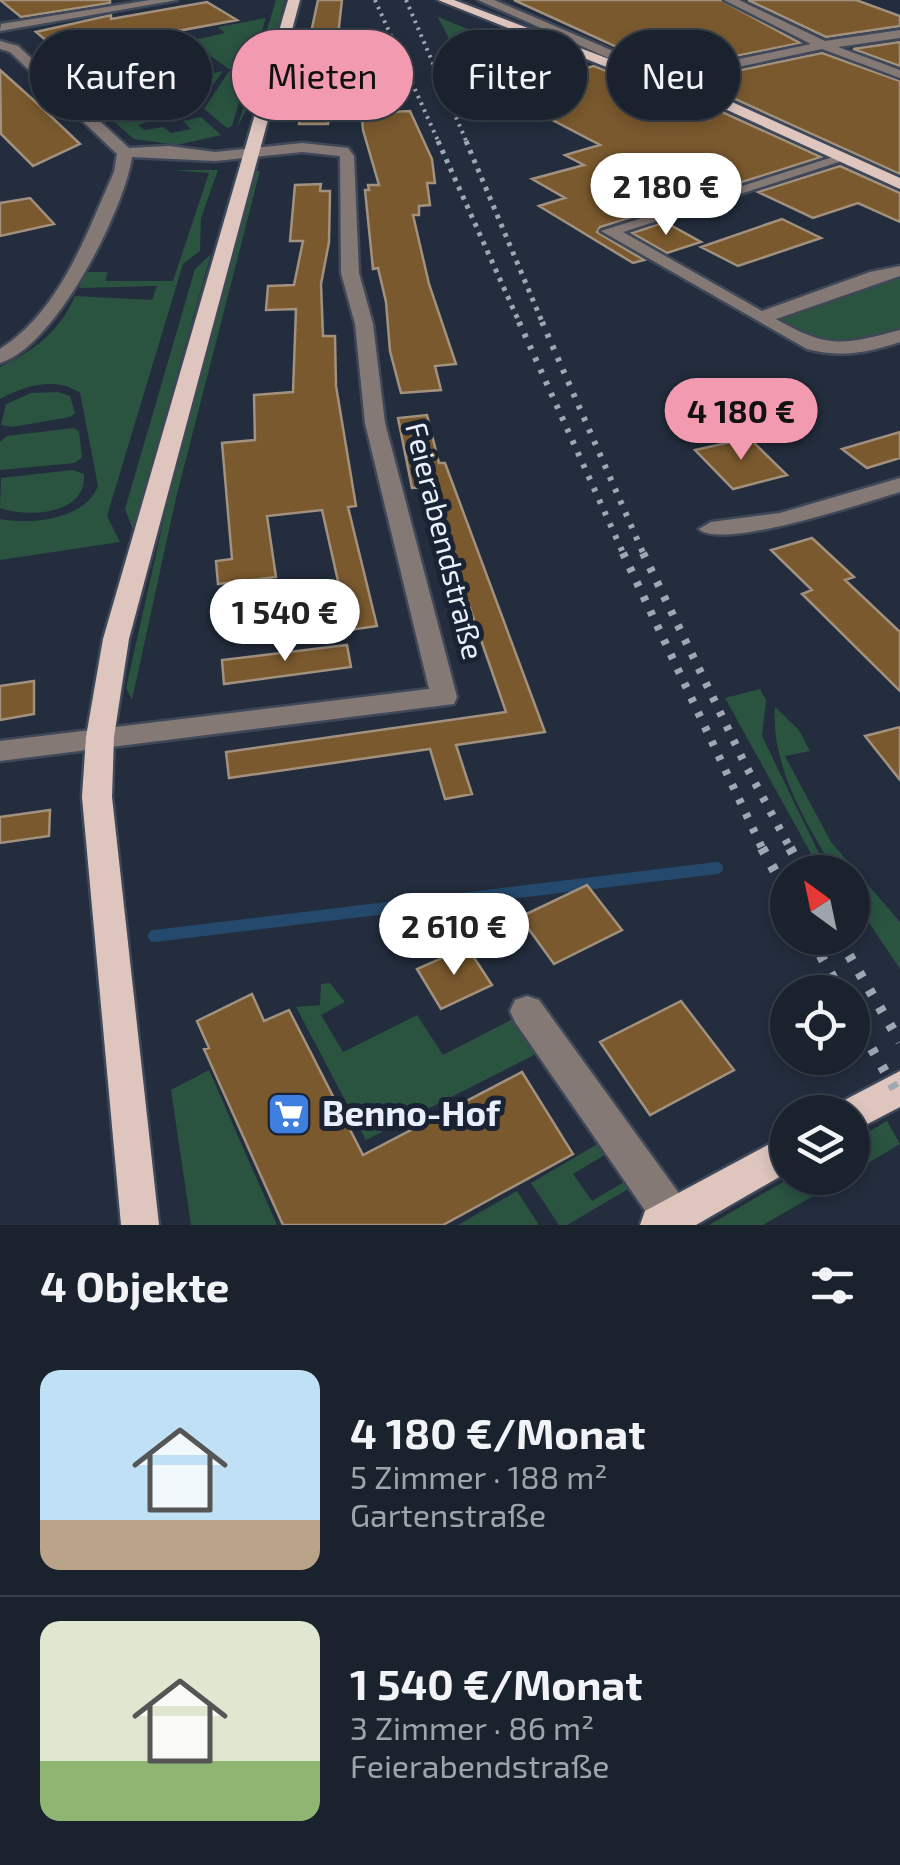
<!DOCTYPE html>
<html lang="de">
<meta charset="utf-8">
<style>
:root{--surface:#1a222e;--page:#272f3a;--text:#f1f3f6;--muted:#9fa4aa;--line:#383f4a;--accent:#f29ab0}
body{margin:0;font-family:"Exo 2",sans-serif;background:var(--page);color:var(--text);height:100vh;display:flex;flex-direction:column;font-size:38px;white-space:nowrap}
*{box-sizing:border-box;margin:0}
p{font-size:32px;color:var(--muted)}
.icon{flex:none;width:55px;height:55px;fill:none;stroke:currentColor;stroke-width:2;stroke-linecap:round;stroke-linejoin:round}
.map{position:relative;height:1225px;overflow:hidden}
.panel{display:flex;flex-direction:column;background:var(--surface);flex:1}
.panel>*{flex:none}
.hud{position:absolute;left:30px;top:30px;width:840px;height:90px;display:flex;gap:20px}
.needle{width:65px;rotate:327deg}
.buttons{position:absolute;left:770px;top:855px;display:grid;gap:20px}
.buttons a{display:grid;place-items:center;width:100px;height:100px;border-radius:50%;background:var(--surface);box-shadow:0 5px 15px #0003,0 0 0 2px var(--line);font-size:50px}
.price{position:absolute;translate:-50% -85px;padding:0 22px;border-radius:35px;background:#fff;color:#222;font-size:32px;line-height:65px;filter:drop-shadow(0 2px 5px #0008)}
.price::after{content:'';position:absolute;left:50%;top:60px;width:30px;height:22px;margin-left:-15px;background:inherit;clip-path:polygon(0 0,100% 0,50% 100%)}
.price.current{background:var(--accent);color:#111}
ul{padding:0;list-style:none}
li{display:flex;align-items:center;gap:30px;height:250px;padding:0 40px}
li+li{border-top:2px solid var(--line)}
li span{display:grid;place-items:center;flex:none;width:280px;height:200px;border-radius:20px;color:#555}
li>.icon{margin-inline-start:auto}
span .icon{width:120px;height:120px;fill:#fffc;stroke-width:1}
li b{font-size:42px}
h2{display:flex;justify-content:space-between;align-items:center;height:120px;padding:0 40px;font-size:42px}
.pill{padding:0 35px;border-radius:45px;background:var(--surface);box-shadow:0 5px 15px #0003,0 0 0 2px var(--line);font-size:35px;line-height:90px}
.pill.current{background:var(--accent);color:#111}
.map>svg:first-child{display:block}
.green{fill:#2a5340}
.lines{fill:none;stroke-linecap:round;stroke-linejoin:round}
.stream{stroke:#24496c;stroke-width:12}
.building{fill:#7a592e;stroke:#a1917e;stroke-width:2.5}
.minor-casing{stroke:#3f4858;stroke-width:5}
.major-casing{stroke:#3f4858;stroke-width:5}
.minor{fill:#857976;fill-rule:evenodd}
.major{fill:#dec6bf;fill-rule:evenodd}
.rail-far4{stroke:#9ea7b3;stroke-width:4;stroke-dasharray:2.5 5;stroke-linecap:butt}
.rail-far3{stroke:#9ea7b3;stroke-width:5;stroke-dasharray:4 6;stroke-linecap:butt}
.rail-far2{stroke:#9ea7b3;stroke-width:6;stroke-dasharray:4 9;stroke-linecap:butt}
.rail-far1{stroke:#9ea7b3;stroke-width:8;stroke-dasharray:5 11;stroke-linecap:butt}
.rail{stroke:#9ea7b3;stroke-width:10;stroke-dasharray:6 14;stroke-linecap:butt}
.labels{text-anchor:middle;stroke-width:10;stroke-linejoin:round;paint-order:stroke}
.street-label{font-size:30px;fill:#e9f0fb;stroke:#192333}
.near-poi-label{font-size:35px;font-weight:bold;fill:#e9f0fb;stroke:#192333;text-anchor:start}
</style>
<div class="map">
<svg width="900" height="1225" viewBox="0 0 900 1225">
<rect width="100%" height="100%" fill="#232d3d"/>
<!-- green -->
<path class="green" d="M276 0H285L266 70 237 128Z
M438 17 490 38 564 58H531L490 48 454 49Z
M266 18 249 69H229L190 41 225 33 218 27Z
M185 42 198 52 189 54 187 47 165 51 160 78 166 83 223 71 206 95 171 85 127 95 120 91 144 77 121 59 173 49 170 45Z
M107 61 129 77 98 85 91 91 118 99 143 95 148 99 132 103 153 113 140 116 147 122 138 125 145 130 163 127 171 133 191 129 183 121 201 117 221 135 177 145 134 139 51 67 65 69Z
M229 71H248L232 126 227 128 204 109Z
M171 170H218L201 218 200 251 183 264 107 516 120 542 0 560V519C30 525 85 520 98 486L80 393C56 376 24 386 0 399V367C35 350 59 332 75 296L152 300 157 286 79 288 86 272H108L105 281H173L209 173Z
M254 171H260L176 498 132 700 126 688 171 487Z
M211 254 133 530 125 509 195 269Z
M890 277H900V330C836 352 835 352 776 319Z
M58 392 70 396 75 413 70 417 12 427 1 425 6 404 31 393Z
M73 428 79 431 82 457 75 463 0 470V442L7 436Z
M73 470 84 474C87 515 28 518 0 508L1 478Z
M760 689 766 700 762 736 828 872 819 868 725 698Z
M775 707 799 730 810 751 785 756 831 842 900 922V969L853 899 852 872H836C807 826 770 764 775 707Z
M330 983 345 1002 321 1015 343 1052 417 1015 443 1055 517 1017 542 1051 366 1140 296 1007 320 1005 321 984Z
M209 1070 277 1225H191L171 1090Z
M887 1121 900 1144 853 1172V1141Z
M601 1142 608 1153 573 1174 592 1201 626 1181 630 1188 567 1225H559L531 1183Z
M790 1178H844L763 1225H709Z
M517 1191 539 1225H458Z"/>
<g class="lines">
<!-- stream -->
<path class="stream" d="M154 936 717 868"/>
</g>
<!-- building -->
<path class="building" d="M0 0H110V3L21 17Z
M318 0H342L328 124H299L315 56H306Z
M514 0H721L800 43 667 70Z
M748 0H856L900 16V26L826 37Z
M207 2 237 20 167 33 200 56 194 57 202 62 191 64 210 81 173 88 113 42 60 52 36 32 111 15V19Z
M354 32H378L381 72H391L390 112 410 111 432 159 435 183H427L430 205 419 206V215H413L429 284 456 364 435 366 441 390 401 393 390 351 386 302 378 268 373 269 365 190H369L368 185H379L363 130Z
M900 42V66L853 49Z
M822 53 900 81V174L693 80Z
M511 55 553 76 594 66 633 82 678 92 821 157 739 183 722 175 629 202 648 212 600 227 597 232 644 260 633 263 539 206 565 198 532 179 584 165 565 155 600 145 493 89 510 85 469 65Z
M0 70 39 105 80 144 33 166 1 134Z
M840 166 900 193V222L858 203 813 218 758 192Z
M321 184 320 191H330L329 242 321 284 323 336H335L336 386 356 506 348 507 377 626 349 630 322 510 267 516 276 577 218 584 216 561 232 559 222 443 255 440 254 395 293 392 296 309 266 310 268 286 294 285 303 241H290L295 185Z
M30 198 54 224 0 236V203Z
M782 219 821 238 738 266 701 247Z
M665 222 701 242 667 253 632 233Z
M427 415 439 463H445L545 732 456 745 472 794 445 799 430 749 229 778 226 752 506 712 428 487 412 488 398 418Z
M900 432V458L867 468 842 449Z
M749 438 787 475 733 489 695 450Z
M812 538 854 577 845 580 900 632V691L802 594 812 590 771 550Z
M347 645 351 667 224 684 222 660Z
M34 681V714L0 720V686Z
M900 727V780L865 736Z
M50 810 49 836 0 843V817Z
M587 885 622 930 554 964 520 917Z
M467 947 492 985 441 1009 417 969Z
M252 994 264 1021 289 1010 363 1155 522 1072 573 1154 443 1225H283L204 1049 209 1048 197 1021Z
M681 1001 734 1070 650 1115 600 1042Z"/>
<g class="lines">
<!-- minor casing -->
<g class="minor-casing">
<path id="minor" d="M150 0H177L0 31 1 24Z
M478 0H494L667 74 811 44 724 0H739L825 41 900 30V38L838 47 900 70V78L822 49 658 84 653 78Z
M0 41 18 46 129 148 169 146 215 152 302 143 348 148 354 156 359 273 373 324 385 423 457 697 454 704 0 761V741L429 689 365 423 355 324 341 273 340 156 302 152 215 161 132 157C124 211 55 347 0 363V349C61 310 86 234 114 172L117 154 10 52 0 49Z
M836 156 848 159 623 232 762 311 870 272 900 266V276L776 319C828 349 843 345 900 330V342C867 353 840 358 807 349L601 231Z
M900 478V492C867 502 721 551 699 529L711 522 780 513Z
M527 996 539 1000 686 1203 691 1217 688 1225H655L515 1022 510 1011 515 1000Z"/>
</g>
<!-- major casing -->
<g class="major-casing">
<path id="major" d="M288 0H300L129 639 114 737 112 797 159 1225H121L82 797 86 737 103 639Z
M438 0H454L643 72 688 82 900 178V189L679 88 634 78Z
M900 1071V1107L852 1132V1112H835L839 1103Z
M788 1134V1172L696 1225H640L645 1211Z"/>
</g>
<!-- minor -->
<use href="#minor" class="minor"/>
<!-- major -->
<use href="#major" class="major"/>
<!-- rail-far4 -->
<path class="rail-far4" d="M375 0 439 143
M406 0 467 143"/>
<!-- rail-far3 -->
<path class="rail-far3" d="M438 141 520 324
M466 141 543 324"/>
<!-- rail-far2 -->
<path class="rail-far2" d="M519 322 624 555
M542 322 644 555"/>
<!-- rail-far1 -->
<path class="rail-far1" d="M623 553 763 850
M643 553 746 766 791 850"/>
<!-- rail -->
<path class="rail" d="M762 848 788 895
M790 848 803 872
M811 938 841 992
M839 938 900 1042
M852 1014 900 1098"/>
</g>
<!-- icons -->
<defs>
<g id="supermarket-square" transform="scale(2.25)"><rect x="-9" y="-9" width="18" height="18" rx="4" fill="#3f7fe0" stroke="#192333"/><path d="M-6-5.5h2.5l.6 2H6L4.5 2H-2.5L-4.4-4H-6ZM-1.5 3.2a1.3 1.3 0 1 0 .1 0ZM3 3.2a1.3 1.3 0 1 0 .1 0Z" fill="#fff"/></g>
</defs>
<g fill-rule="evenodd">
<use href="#supermarket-square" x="289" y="1114"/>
</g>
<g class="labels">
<!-- street labels -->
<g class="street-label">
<text transform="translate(444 541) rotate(76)" y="10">Feierabendstraße</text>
</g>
<!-- near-poi labels -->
<g class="near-poi-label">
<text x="322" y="1126">Benno-Hof</text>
</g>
</g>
</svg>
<div class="buttons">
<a><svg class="needle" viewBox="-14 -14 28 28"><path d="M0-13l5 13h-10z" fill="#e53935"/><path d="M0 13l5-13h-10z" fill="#9fa4aa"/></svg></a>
<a><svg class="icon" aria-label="locate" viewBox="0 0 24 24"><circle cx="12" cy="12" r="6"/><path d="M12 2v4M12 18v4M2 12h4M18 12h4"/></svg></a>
<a><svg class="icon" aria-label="layers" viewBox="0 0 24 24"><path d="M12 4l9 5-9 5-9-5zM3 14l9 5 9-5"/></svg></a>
</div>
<b class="price" style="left:666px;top:238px">2 180 €</b>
<b class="price current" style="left:741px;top:463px">4 180 €</b>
<b class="price" style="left:285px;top:664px">1 540 €</b>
<b class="price" style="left:454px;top:978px">2 610 €</b>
<div class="hud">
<a class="pill">Kaufen</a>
<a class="pill current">Mieten</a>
<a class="pill">Filter</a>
<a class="pill">Neu</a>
</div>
</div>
<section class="panel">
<h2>4 Objekte<svg class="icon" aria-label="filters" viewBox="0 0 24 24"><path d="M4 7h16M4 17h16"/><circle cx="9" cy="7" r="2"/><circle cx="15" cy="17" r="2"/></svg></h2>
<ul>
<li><span style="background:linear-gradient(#bfe0f5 75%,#b9a48a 0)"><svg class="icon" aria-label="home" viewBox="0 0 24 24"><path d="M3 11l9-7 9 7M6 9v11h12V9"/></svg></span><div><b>4 180 €/Monat</b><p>5 Zimmer · 188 m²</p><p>Gartenstraße</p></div></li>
<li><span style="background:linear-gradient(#dfe7d0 70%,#8fb573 0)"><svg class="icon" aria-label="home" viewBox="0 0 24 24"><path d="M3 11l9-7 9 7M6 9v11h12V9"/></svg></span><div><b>1 540 €/Monat</b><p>3 Zimmer · 86 m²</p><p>Feierabendstraße</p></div></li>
</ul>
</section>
